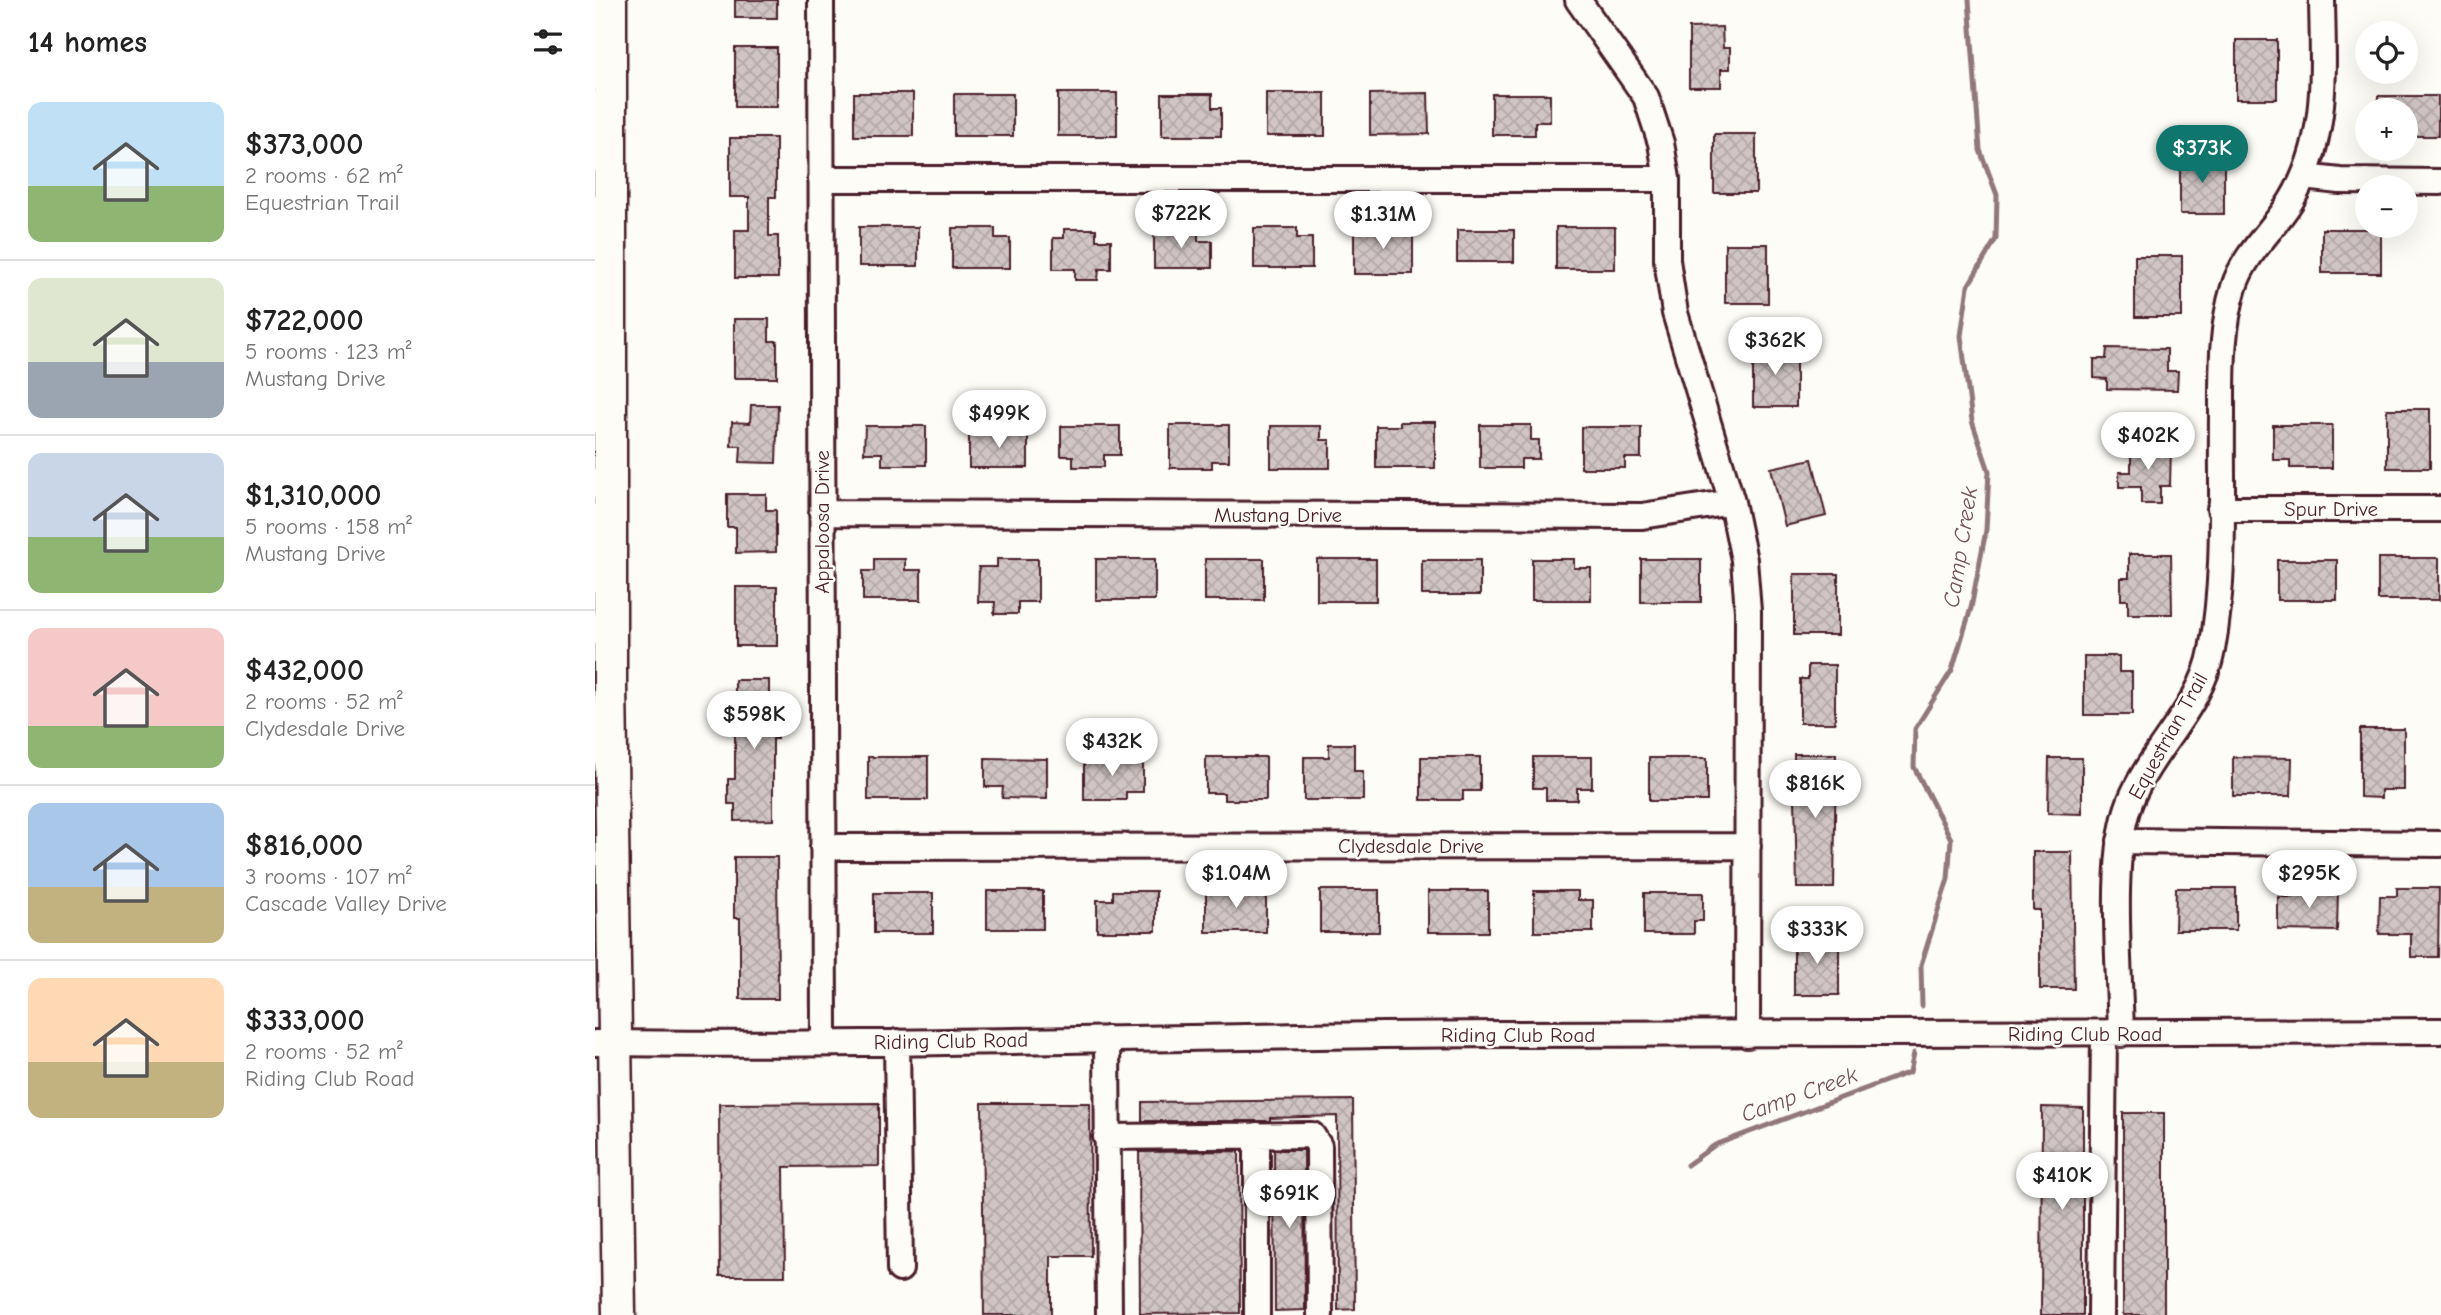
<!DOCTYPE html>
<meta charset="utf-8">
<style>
:root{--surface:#fff;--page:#f2f2f2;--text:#222;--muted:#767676;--line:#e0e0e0;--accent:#0f766e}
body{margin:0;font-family:"Comic Neue",sans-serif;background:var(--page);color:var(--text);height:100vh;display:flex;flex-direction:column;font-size:26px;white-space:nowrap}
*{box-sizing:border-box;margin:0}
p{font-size:23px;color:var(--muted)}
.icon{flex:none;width:38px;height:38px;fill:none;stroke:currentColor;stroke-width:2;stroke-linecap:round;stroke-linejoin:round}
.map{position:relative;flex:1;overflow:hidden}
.panel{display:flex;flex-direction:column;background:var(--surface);width:595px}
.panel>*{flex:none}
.tools{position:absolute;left:1760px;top:21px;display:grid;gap:14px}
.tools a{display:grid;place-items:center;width:63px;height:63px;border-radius:50%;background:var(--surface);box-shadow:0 7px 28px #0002;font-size:35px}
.price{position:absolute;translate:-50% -60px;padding:0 16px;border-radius:24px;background:#fff;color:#222;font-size:23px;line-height:46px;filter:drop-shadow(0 2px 4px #0008)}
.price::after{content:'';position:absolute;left:50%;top:42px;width:21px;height:16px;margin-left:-10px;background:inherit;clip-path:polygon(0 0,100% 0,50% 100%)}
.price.on{background:var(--accent);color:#fff}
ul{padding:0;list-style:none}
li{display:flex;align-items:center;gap:21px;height:175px;padding:0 28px}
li+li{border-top:2px solid var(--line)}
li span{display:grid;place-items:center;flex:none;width:196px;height:140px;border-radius:14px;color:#555}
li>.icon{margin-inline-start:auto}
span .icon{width:84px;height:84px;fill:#fffc;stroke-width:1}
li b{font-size:30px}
h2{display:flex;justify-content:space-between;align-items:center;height:84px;padding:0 28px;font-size:30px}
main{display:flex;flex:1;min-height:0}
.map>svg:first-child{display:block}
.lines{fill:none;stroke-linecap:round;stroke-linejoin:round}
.stream{stroke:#91777b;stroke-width:5}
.building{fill:url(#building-cross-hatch);stroke:#4a1f2b;stroke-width:2}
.minor-casing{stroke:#4a1f2b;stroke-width:30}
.major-casing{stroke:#4a1f2b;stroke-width:37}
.minor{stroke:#fdfcf7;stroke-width:24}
.major{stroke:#fdfcf7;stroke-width:32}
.labels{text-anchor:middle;stroke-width:5;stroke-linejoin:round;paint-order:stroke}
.street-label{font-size:21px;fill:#4a1f2b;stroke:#fdfcf7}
.water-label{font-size:23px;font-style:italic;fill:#73525a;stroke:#fdfcf7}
</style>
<main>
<section class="panel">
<h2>14 homes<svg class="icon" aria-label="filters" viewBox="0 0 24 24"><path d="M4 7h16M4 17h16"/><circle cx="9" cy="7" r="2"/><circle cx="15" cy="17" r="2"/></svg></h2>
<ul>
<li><span style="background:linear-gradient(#bfe0f5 60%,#8fb573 0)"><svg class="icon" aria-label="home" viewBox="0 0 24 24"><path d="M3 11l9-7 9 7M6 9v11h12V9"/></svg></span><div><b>$373,000</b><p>2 rooms · 62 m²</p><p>Equestrian Trail</p></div></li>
<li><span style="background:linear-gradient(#dfe7d0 60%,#9aa5b1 0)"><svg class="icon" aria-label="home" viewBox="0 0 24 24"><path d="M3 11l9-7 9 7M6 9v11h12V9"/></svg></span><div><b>$722,000</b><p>5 rooms · 123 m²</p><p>Mustang Drive</p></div></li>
<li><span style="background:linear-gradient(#c9d6e8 60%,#8fb573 0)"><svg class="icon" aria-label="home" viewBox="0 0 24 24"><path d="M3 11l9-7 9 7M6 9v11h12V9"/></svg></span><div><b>$1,310,000</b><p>5 rooms · 158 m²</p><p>Mustang Drive</p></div></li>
<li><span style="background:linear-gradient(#f6c9c9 70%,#8fb573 0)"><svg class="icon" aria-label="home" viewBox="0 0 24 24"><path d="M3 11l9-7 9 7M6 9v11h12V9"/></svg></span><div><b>$432,000</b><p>2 rooms · 52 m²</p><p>Clydesdale Drive</p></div></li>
<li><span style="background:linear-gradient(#a9c7e8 60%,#c2b280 0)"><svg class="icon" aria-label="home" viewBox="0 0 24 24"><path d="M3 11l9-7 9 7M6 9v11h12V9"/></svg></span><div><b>$816,000</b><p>3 rooms · 107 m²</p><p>Cascade Valley Drive</p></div></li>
<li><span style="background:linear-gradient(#ffd9b3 60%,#c2b280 0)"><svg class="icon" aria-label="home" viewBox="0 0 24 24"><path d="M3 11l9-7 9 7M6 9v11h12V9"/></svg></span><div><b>$333,000</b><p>2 rooms · 52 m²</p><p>Riding Club Road</p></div></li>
</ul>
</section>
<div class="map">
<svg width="1846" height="1315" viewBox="0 0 1846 1315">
<defs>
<pattern id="building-cross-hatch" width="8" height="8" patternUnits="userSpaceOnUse" patternTransform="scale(1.75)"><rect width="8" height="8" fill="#d0c5c4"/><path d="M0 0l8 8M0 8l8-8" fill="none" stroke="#b4a9a9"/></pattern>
</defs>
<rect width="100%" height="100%" fill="#fdfcf7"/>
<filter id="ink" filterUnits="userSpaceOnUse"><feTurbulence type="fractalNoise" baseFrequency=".0143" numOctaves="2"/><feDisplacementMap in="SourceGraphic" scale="14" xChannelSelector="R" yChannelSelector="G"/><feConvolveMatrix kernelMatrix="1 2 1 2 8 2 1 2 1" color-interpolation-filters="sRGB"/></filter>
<g filter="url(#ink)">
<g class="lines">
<!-- stream -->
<path class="stream" d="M1327 1006 1326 965 1353 879 1356 839 1319 767 1320 729 1357 670 1376 608 1391 530 1394 471 1377 421 1366 336 1373 286 1401 239 1402 195 1385 150 1374 0
M1092 1165 1120 1145 1315 1072 1319 1053"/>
</g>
<!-- building -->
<path class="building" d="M140 0H182V18H140Z
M1127 27 1128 48H1135V69H1126V87H1094V28Z
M1641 40H1682V99H1641Z
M140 48H182V107H140Z
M259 93H318V136H259Z
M463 93H522V136H463Z
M671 93H730V136H671Z
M833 93 834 134 775 135V94Z
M359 94H418V136H359Z
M567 94H617V108H626V136H567Z
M897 94H955V122H940V135H897Z
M1783 96H1843V136H1811V110H1783Z
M1119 134H1161V193H1119Z
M135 138H181V197H174V236H183V278H140V230H154V197H135Z
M1585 155H1629V214H1585Z
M264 227H323V266H264Z
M961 227H1020V269H961Z
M357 228H400V238H415V268H357Z
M659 228H702V238H717V268H659Z
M469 229H501V240H516V269H504L503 280H480V269H458V238H469Z
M603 229V241H617V268H559V230Z
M759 229H818V274H759Z
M1727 229H1786V273H1727Z
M862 230H919V262H862Z
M1130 244H1173V303H1130Z
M1540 256H1587V317H1540Z
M139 319H174V341H182V378H139Z
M1158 347H1201V407H1158Z
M1512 348 1572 349V371H1583L1582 390 1512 389V379L1499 378V359H1511Z
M156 405H183L181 463 145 462 146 446H136L137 422 155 423Z
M1792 409H1835V468H1792Z
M805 422H840V468H781V426H805Z
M575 425H634V461H617V468H575Z
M885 425H936V440H944V459H926V468H885Z
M1678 425H1737V468H1695V460H1678Z
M270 426H331V465H287V453H269Z
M466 426H525V455H509V467H478V456H466Z
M676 426H726V440H735V468H676Z
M986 427H1046V458H1030V468H986Z
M374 432H433V468H374Z
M1536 446H1576L1575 486H1565V504H1546V487H1524V472H1536Z
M1217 459 1231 516 1190 526 1176 468Z
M132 494H171V510H181V552L141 553V527H132Z
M1534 554H1576L1577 614H1533V600H1526V578H1534Z
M1783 558H1844V600H1783Z
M279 559H310V570H326V600H268V571H279Z
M402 559H443V602H423V614H399L400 602H383L384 567H402Z
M501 559H560V600H501Z
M610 559H669V600H610Z
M722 559H781V601H722Z
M937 559H979V568H996V600H937Z
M1046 559H1106V602H1046Z
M827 560H885V595H827Z
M1682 560H1742V600H1682Z
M1199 574H1243V635H1199Z
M141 587H182V646H141Z
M1489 656H1524V672H1537V715H1489Z
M1213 665H1240V723H1205V679H1213Z
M140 680H174V699H182V739H178V820L140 821V804H133V779H140Z
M1765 729H1809V790H1786V798L1765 797Z
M734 744H759V771H768V800H709V757H734Z
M1199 754H1241L1239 888H1202Z
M273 757H333V800H273Z
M611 757H671V800H629V793H611Z
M826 757H885V791H868V800H826Z
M938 757H997V788H982V800H951V788H938Z
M1638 757 1697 758 1696 796H1638Z
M390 758 452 759V799L407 798 408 787H390Z
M489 758H548V792H531V800H489Z
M1054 758H1112V801H1054Z
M1454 758H1487V814L1453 813Z
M1438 852H1477L1479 989H1445V910H1438Z
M139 857H182L183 999H145V918H139Z
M1581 888H1641V930H1580Z
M1700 888 1743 889 1742 931 1683 930V897H1700Z
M1802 888H1844L1843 957H1816V934H1784L1785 896H1802Z
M611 889H671V932H611Z
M725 890H784V932H725Z
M392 891H448V929H392Z
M518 891H561V931H502V900H518Z
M833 891H893V932H833Z
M939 891H983V900H998V932H939Z
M279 893H338V933H279Z
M1049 893H1108V921H1099V934H1049Z
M1199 936H1244V995H1199Z
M758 1100 760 1309 743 1310 742 1116 675 1118V1121H547V1102Z
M284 1103V1166L189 1167 190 1276H125L124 1104Z
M387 1103H495L496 1256H456V1315H389Z
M1447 1107 1488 1108V1315H1446Z
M1528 1113H1569V1315H1528Z
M679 1150H709L710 1310 680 1311Z
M644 1151 645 1313 545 1314 544 1152Z"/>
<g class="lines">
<!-- minor casing -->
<g class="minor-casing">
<path id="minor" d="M226 0 229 1043
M983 0 1051 97 1066 143 1072 179V260L1080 313 1137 502 1149 560 1153 611 1152 1035
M1709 177 1745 181 1846 182
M226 179H1072
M1625 509H1846
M227 513 1047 516 1137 502
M1525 841 1846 844
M228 847 1153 846
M1526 1034C1525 973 1513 856 1535 802 1556 749 1607 707 1617 650 1631 573 1626 493 1627 416 1627 372 1626 329 1639 287 1649 254 1679 229 1696 201 1734 139 1728 70 1727 0
M512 1039 514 1315
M302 1042 305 1269
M0 1043C303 1047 606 1035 909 1034 1221 1032 1534 1034 1846 1031
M511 1137 717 1135 724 1146 725 1315
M662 1315V1135
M1506 1315 1509 1035"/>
</g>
<!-- major casing -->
<g class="major-casing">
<path id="major" d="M15 0V684L24 1315"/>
</g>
<!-- minor -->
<use href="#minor" class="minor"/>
<!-- major -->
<use href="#major" class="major"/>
</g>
</g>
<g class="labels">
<!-- street labels -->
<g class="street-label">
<text x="1736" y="516">Spur Drive</text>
<text x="683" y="522">Mustang Drive</text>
<text transform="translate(227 522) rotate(-90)" y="7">Appaloosa Drive</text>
<text transform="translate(1573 736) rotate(-61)" y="7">Equestrian Trail</text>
<text x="816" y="853">Clydesdale Drive</text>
<text x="1490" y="1041">Riding Club Road</text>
<text x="923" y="1042">Riding Club Road</text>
<text transform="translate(356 1041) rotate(-1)" y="7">Riding Club Road</text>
</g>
<!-- water labels -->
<g class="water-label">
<text transform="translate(1365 547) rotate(-81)" y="8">Camp Creek</text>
<text transform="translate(1204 1094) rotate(-20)" y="8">Camp Creek</text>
</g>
</g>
</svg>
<div class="tools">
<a><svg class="icon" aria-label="locate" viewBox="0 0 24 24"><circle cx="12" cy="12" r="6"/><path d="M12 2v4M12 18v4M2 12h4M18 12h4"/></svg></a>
<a>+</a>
<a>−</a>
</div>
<b class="price on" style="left:1607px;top:185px">$373K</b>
<b class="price" style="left:586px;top:250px">$722K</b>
<b class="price" style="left:788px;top:251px">$1.31M</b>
<b class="price" style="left:1180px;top:377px">$362K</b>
<b class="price" style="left:404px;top:450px">$499K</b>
<b class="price" style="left:1553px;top:472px">$402K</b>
<b class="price" style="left:159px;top:751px">$598K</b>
<b class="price" style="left:517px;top:778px">$432K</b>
<b class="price" style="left:1220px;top:820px">$816K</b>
<b class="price" style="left:641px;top:910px">$1.04M</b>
<b class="price" style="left:1714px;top:910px">$295K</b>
<b class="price" style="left:1222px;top:966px">$333K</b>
<b class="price" style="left:1467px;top:1212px">$410K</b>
<b class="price" style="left:694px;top:1230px">$691K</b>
</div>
</main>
